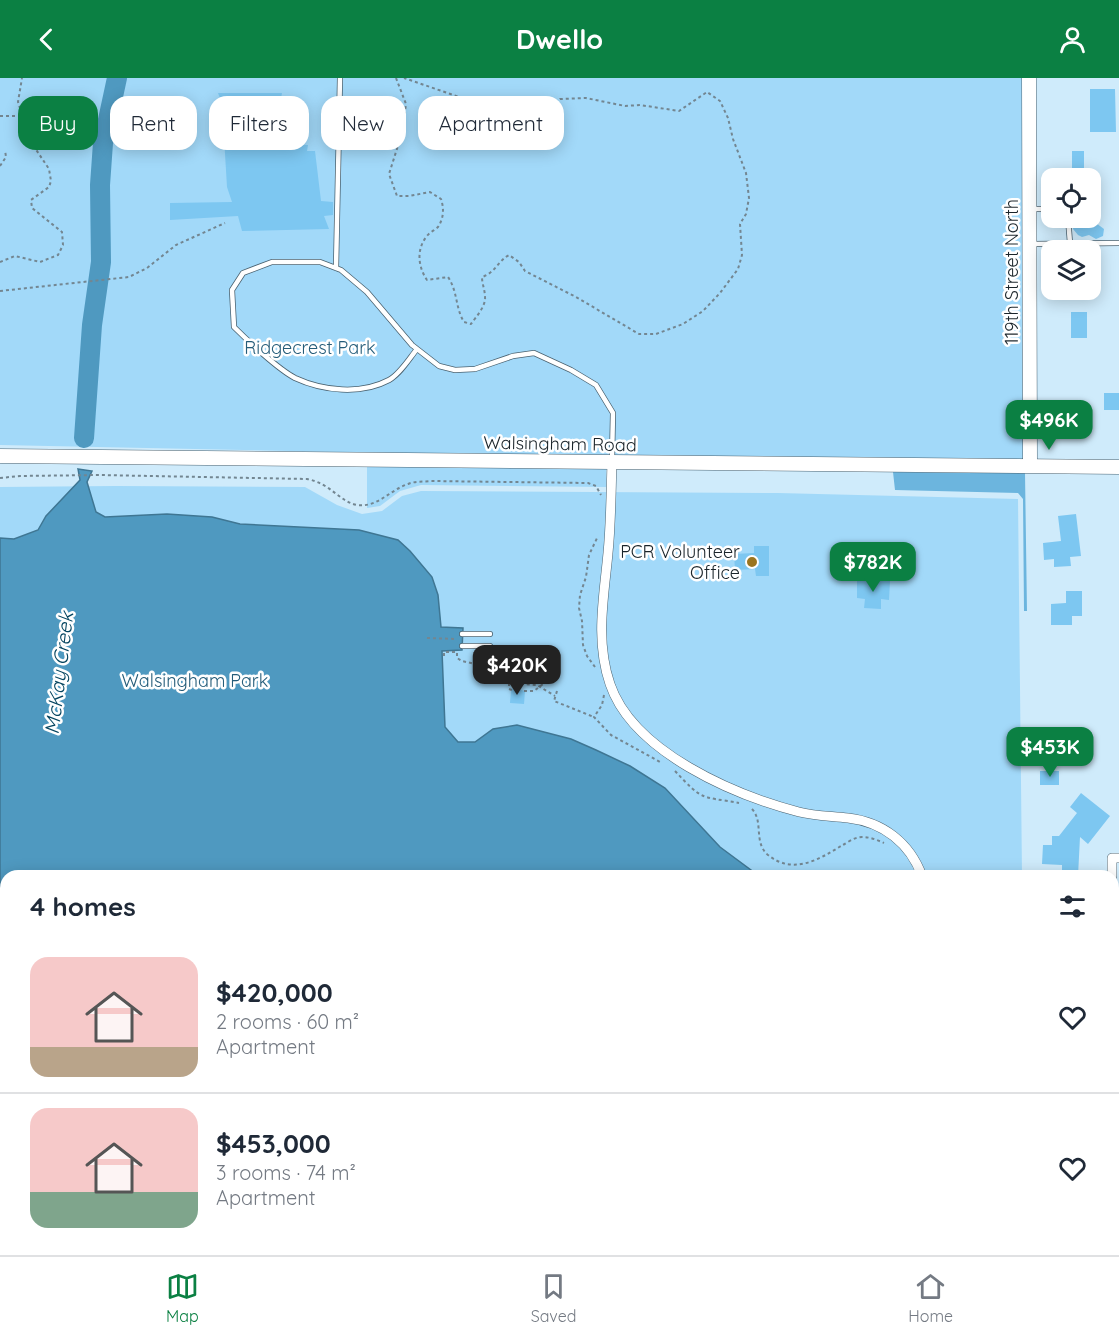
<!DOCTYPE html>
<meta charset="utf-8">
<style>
:root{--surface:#fff;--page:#f2f2f3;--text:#1f2937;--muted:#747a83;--line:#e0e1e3;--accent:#0b8043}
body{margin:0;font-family:Quicksand,sans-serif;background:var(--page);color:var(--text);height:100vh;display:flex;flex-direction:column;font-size:22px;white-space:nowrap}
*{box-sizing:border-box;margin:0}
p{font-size:20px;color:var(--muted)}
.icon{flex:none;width:33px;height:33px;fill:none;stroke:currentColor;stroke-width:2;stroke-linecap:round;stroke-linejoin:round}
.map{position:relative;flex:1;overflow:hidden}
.side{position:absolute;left:0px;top:792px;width:1119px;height:386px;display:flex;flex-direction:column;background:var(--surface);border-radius:18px 18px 0 0;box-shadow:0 3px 15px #0003}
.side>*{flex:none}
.hud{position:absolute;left:18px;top:18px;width:600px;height:54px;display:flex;gap:12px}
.fabs{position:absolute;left:1041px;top:90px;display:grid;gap:12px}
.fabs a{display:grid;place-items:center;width:60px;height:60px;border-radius:12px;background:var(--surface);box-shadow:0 3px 15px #0003;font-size:30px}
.price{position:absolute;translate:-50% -51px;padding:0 14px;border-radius:12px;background:var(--accent);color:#fff;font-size:20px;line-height:39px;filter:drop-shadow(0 2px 3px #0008)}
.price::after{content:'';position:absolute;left:50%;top:36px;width:18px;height:14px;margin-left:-9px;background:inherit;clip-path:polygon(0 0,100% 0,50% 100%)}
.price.active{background:#222;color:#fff}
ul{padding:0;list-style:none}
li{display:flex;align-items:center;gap:18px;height:150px;padding:0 30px}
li+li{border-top:2px solid var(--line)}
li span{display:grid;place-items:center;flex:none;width:168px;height:120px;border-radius:18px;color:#555}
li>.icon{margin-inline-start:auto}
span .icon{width:72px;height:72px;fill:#fffc;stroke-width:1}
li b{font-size:26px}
h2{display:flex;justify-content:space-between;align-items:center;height:72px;padding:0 30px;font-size:26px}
.pill{padding:0 21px;border-radius:18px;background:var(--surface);box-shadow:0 3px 15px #0003;font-size:21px;line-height:54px}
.pill.active{background:var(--accent);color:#fff}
header{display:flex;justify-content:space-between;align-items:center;height:78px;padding:0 30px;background:var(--accent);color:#fff;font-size:27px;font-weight:700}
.tab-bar{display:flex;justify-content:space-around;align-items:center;height:84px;border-top:2px solid var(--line);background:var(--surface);font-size:16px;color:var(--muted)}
.tab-bar a{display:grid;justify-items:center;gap:3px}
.tab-bar .active{color:var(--accent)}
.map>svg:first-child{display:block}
.green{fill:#a2d9f9}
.forest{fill:#6cb5de}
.water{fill:#4f99c0;stroke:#3f7693;stroke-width:1.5}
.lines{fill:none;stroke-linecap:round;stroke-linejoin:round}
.river{stroke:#4f99c0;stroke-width:20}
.building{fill:#7dc7f1}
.lane-casing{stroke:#4a6270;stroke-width:6}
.street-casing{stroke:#4a6270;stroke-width:10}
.secondary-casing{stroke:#4a6270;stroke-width:15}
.path{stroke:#738691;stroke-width:2;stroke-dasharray:3 3;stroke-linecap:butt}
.lane{stroke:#fff;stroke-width:4.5}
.street{stroke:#fff;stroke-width:9}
.secondary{stroke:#fff;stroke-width:14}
.poi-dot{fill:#9a7520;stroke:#fff;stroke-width:2}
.labels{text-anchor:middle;stroke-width:5;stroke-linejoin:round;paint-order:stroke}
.street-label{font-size:18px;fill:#1a242a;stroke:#fff}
.park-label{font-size:18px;fill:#245c79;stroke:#fff}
.poi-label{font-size:18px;fill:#1a242a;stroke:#fff;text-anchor:end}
.water-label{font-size:20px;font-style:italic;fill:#054560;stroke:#fff}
</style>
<header><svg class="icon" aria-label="back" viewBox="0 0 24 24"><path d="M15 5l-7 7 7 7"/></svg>Dwello<svg class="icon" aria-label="person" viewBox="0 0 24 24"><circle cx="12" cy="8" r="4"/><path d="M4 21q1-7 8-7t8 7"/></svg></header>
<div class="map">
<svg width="1119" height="1177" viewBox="0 0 1119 1177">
<rect width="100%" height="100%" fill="#cfebfb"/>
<!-- green -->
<path class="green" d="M0 0H1022L1030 388 0 367Z
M367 388 606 391V409L421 407 400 413 380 428 367 430Z
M116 408 305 409 337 427 362 436 382 433 402 418 421 413 778 415 1018 421 1022 798H6V1172H1026V1177H0V409Z"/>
<!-- forest -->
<path class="forest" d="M893 394 1025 395 1027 533H1024L1023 421 1018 415 895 412Z"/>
<!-- water -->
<path class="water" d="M78 391 92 393 87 404 96 434 105 439 167 436 212 439 240 446 359 452 398 462 410 473 432 499 438 517 441 549 463 550 462 572 442 573 445 649 458 664H475L493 651 517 647 571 661 596 672 630 688 665 710 720 769 759 798H6V1170L0 1172V460L14 461 38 452 46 438 80 402Z"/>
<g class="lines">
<!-- river -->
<path class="river" d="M84 360 92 247 101 184 100 107 103 65 117 0"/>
</g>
<!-- building -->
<path class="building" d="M1090 11H1115L1116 54H1090Z
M218 15H282L280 26H270V33H225Z
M224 59 250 63 251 66 308 67 307 73H315L321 123 333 124V137L324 138 329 151 242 153 238 138 170 142V125L232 124 227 109Z
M1072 73H1084V100H1072Z
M1075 140H1093L1096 145 1104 151 1103 158 1096 161 1089 157 1082 159 1078 157 1073 151Z
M1071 234H1087V260H1071Z
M1104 315H1119V332H1104Z
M1076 436 1081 478 1070 479 1071 488 1054 489V481L1044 482 1043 465 1061 463 1058 438Z
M754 468H769V498H756L755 491 735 492 734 476 754 475Z
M857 502 890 503 889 522 881 521V531L864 530 865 521 857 520Z
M1066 513H1082V538H1072V547H1051V526L1066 525Z
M513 610 525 613 524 626 510 625 511 612Z
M1040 693H1059V707H1040Z
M1081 715 1110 738 1088 766 1080 759 1078 798H1062V787L1042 786 1043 767H1052V758H1059L1077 735 1070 729Z"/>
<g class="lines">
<!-- lane casing -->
<g class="lane-casing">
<path id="lane" d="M1032 131H1052
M1068 140 1070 165
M1032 166 1119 165
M336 190 340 0
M417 271C409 281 400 296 389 302 361 317 323 313 295 300 278 291 248 263 234 249L232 212 243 195 272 184H320L341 192 367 214 412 267 439 288 455 292 475 291 513 278 534 275 571 292 596 307 613 335 612 381
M462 556H490
M462 568H490"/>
</g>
<!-- street casing -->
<g class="street-casing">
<path id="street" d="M612 384C611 414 611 445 608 475 604 519 595 562 610 606 633 674 734 717 799 734 815 738 831 738 848 740 883 744 910 765 922 798
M1112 798V780H1119
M1113 922 1115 1074 1113 1160H1119
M924 1172 929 1177
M587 1177 609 1172"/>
</g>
<!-- secondary casing -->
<g class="secondary-casing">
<path id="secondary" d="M1029 0 1030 388
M0 378 1119 389"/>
</g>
<!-- path -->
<path class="path" d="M396 0 406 26 402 55 389 96 397 118H409L430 114 441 121C444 130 444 140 438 149 435 152 430 154 427 158 416 171 418 189 427 202L448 199C458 214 455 229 464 244L471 246C476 239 486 228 485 219 485 212 482 206 482 199 495 195 498 183 509 177L519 184 525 193 576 219 639 256H656L683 246 703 233 720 215 738 191 742 177 740 146 746 136 749 120 746 95 733 61 728 40 720 23 707 14 679 33 640 27 625 28 586 20 560 21 526 51 508 61 491 49V30L404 0
M0 38H22
M0 88 6 79 5 72
M0 184 15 178 40 184 58 177 63 167 62 154 32 130 31 122 49 109 51 103 49 91 31 64 18 24 22 0
M0 213 129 199 147 190 176 167 225 145
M0 400 20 398 99 397 307 401C330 405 340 424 357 427 377 430 390 412 408 406 415 403 423 404 431 403L588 405 596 408 601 417
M427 560 457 561
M474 574 476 580 495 598 508 605 537 607 555 618
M444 578V574H457V580L462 583 484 588
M595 589 587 578 583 567 582 543 579 530 580 517 586 499 589 477 598 458
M504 603 506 597
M509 605V611L512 612
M524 613H534L543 606 544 600
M557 613 554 623 594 639
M604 617 602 627 594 639 611 657 662 685
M675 693C703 723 700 718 739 725
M752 731C764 744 753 764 768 777 793 797 818 782 841 768 847 765 854 759 862 759 870 759 877 762 884 765
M385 1172 386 1177"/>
<!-- lane -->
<use href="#lane" class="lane"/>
<!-- street -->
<use href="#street" class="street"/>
<!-- secondary -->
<use href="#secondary" class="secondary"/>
</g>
<!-- markers -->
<circle class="poi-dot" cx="752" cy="484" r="6"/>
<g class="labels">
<!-- street labels -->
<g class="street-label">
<text transform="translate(1012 194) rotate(-90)" y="6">119th Street North</text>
<text transform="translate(560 366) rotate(1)" y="6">Walsingham Road</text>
</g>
<!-- park labels -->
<g class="park-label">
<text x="310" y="276">Ridgecrest Park</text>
<text x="195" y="609">Walsingham Park</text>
</g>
<!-- poi labels -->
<g class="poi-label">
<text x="740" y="480">PCR Volunteer<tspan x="740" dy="21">Office</tspan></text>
</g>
<!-- water labels -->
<g class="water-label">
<text transform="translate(59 595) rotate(-83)" y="7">McKay Creek</text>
</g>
</g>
</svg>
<div class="fabs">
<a><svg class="icon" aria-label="locate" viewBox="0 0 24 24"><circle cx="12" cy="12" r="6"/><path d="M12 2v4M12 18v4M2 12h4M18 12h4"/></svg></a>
<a><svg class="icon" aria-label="layers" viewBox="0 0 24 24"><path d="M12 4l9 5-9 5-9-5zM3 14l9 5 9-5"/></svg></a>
</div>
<b class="price" style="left:1049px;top:373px">$496K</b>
<b class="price" style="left:873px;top:515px">$782K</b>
<b class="price active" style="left:517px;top:618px">$420K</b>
<b class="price" style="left:1050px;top:700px">$453K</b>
<div class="hud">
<a class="pill active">Buy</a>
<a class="pill">Rent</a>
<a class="pill">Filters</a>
<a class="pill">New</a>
<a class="pill">Apartment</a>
</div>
<section class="side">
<h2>4 homes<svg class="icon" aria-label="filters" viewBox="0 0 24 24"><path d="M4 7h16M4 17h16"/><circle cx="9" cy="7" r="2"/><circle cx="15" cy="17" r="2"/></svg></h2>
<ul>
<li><span style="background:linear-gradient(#f6c9c9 75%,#b9a48a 0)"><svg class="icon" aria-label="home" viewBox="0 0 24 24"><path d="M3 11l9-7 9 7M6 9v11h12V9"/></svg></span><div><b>$420,000</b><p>2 rooms · 60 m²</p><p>Apartment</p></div><svg class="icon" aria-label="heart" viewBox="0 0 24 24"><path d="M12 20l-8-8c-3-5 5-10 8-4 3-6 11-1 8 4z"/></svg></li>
<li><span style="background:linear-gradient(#f6c9c9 70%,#7fa58c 0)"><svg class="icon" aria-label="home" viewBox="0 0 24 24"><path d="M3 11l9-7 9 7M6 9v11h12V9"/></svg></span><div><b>$453,000</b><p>3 rooms · 74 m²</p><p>Apartment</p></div><svg class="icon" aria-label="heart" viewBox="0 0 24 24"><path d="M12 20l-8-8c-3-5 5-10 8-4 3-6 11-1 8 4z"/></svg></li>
</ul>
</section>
</div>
<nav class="tab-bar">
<a class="active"><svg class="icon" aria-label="map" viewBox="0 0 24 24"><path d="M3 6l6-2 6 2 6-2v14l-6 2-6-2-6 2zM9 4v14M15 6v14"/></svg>Map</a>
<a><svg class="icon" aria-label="saved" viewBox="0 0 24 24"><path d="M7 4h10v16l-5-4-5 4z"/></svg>Saved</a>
<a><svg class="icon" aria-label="home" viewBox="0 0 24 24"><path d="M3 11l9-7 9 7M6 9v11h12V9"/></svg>Home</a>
</nav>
